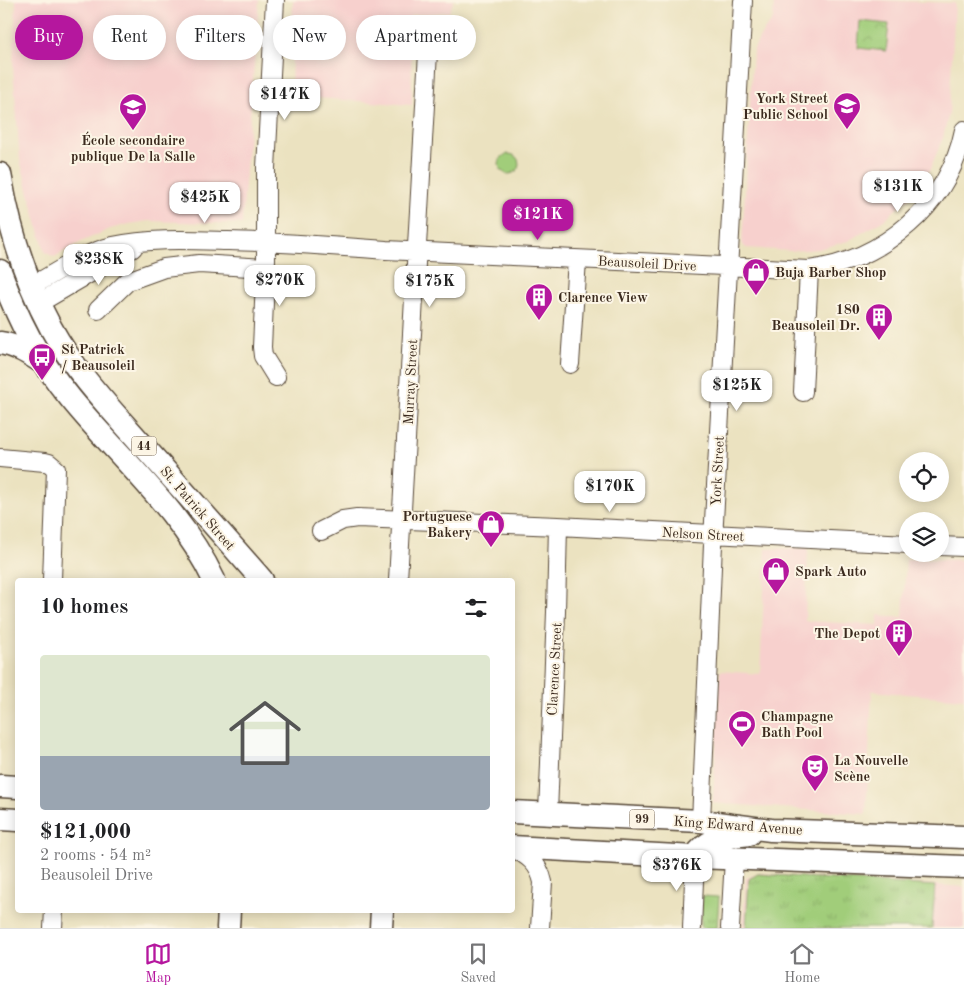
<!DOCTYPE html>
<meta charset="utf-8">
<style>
:root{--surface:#fff;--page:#f2f2f2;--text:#202124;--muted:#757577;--line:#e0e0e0;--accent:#b5179e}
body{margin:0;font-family:"Old Standard TT",serif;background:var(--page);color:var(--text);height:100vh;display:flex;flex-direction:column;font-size:19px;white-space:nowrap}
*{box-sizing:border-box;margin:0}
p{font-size:16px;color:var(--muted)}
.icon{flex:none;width:28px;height:28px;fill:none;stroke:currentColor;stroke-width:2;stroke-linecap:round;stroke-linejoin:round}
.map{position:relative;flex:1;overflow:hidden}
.drawer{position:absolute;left:15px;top:578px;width:500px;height:335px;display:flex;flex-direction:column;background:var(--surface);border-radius:5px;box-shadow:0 2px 12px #0003}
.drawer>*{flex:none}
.guide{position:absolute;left:15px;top:15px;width:500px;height:45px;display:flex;gap:10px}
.fabs{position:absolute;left:899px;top:452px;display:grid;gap:10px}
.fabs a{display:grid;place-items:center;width:50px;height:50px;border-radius:50%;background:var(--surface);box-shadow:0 2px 12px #0003;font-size:25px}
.price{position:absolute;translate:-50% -42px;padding:0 11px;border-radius:10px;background:#fff;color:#222;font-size:16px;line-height:32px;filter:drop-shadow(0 1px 2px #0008)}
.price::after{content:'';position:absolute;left:50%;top:30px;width:15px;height:11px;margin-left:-8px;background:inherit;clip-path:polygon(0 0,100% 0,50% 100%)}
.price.current{background:var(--accent);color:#fff}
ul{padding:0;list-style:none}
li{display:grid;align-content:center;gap:10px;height:265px;padding:0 25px}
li+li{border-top:1px solid var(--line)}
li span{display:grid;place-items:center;height:155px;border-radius:5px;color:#555}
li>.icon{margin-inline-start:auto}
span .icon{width:90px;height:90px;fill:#fffc;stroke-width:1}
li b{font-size:21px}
h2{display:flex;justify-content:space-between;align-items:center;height:60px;padding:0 25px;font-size:21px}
.chip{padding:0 18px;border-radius:22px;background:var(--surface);box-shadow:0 2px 12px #0003;font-size:18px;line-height:45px}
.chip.current{background:var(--accent);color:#fff}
.dock{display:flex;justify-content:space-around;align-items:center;height:70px;border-top:1px solid var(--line);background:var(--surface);font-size:14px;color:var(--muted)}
.dock a{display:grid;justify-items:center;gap:2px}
.dock .current{color:var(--accent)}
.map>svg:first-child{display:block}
.built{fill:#f7d0cd}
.grass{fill:url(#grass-tufts);stroke:#6e7c4c}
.park{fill:url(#park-crowns);stroke:#6e7c4c}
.garden{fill:#a1cd7a;stroke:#6e7c4c}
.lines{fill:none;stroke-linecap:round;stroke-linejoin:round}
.minor-casing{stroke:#554636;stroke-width:20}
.major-casing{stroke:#554636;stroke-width:25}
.minor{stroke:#fff;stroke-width:18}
.major{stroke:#fff;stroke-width:22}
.labels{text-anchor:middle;stroke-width:4;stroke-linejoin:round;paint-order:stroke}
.shield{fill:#fcf5e5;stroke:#75675a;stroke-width:1}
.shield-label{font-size:12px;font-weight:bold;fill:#3b2a1e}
.poi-label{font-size:14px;font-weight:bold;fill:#3b2a1e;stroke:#fcf5e5;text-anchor:start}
.street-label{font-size:14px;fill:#3b2a1e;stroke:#fcf5e5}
</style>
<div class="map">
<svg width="964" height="928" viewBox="0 0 964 928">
<defs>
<pattern id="grass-tufts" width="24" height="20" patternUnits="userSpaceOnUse" patternTransform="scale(1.25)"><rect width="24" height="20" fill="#a1cd7a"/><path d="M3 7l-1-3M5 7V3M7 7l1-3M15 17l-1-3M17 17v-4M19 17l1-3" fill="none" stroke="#8cb069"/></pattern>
<pattern id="park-crowns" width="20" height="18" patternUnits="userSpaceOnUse" patternTransform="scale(1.25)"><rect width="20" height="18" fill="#a1cd7a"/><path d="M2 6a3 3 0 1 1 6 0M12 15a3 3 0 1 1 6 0" fill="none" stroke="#8cb069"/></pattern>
</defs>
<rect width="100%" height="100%" fill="#fcf5e5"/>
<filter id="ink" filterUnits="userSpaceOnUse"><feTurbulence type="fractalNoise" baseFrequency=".02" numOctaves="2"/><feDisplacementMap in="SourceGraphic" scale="10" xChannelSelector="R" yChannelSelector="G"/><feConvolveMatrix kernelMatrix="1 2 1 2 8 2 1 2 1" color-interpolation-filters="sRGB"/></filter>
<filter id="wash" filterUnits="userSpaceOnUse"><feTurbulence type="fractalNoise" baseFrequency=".0096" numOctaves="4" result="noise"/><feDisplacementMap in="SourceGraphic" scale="20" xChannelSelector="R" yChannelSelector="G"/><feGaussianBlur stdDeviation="1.12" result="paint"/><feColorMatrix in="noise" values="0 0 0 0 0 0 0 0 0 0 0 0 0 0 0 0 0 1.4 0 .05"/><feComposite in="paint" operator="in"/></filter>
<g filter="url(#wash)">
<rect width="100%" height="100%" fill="#ebe2c0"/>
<!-- built -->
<path class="built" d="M16 0H259L242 224 148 221 129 224 110 229 83 241 54 257 45 252 20 160 13 67Z
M293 0H454L449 12 411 15 412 105 291 96Z
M774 0H872L955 3 949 113 943 138 930 169 913 194 884 220 848 241 819 249 792 251 746 248 742 244 753 51 761 35 773 19Z
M808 548 805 621 878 625V615L903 617 906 559 964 560V699L872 691 866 814 713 803 720 671 760 674 766 549Z
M760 873 964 887V928H743L746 878Z"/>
<!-- grass -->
<path class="grass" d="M758 874 935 886 932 928H746L749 879Z
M702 896 719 897 717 928H701Z"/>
<!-- park -->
<path class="park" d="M860 21 889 24 886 51 858 48Z"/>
<!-- garden -->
<path class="garden" d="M499 164a10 10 0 1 1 20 0a10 10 0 1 1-20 0Z"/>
</g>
<g filter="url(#ink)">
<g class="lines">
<!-- minor casing -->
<g class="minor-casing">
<path id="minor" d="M275 0 266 168V259L262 347 263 356 276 377
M32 286C57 272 84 253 113 246 151 238 189 240 228 241 280 242 333 246 386 250 527 258 668 264 809 270 883 260 949 205 964 130
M39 303 133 248
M98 310 128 281 164 268 199 264 265 268
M570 364 577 260
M803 392 809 270
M0 458 45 462 49 463 56 469 52 580
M321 531 343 520 357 518 558 526 908 544
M940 546 964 547
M398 580 429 35
M548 813 556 612 558 526
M701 821 714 521 743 1
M512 848C528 855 539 864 543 882L540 928
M53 928 54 910
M692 928 695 857
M730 928 734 859"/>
</g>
<!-- major casing -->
<g class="major-casing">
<path id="major" d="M0 174C9 227 25 280 51 328 74 370 107 405 139 441 180 487 221 533 262 580
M0 271C18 320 37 358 71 399 119 458 181 510 214 580
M0 343C16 345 29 354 42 362
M0 786 18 787
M512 812 701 821 771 830 964 837
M0 819 18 820
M512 847 695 857 964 867
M695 857C707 837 728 837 749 834
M228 928 229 910
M381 928 382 910"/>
</g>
<!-- minor -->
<use href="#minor" class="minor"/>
<!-- major -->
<use href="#major" class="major"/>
</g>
</g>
<!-- icons -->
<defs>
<g id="school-pin" transform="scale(1.4375)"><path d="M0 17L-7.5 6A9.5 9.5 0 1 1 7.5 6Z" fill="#b5179e" stroke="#fcf5e5"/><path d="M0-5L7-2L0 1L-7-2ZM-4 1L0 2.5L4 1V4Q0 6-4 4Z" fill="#fff"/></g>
<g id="shop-pin" transform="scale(1.4375)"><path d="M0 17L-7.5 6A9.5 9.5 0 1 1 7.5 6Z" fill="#b5179e" stroke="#fcf5e5"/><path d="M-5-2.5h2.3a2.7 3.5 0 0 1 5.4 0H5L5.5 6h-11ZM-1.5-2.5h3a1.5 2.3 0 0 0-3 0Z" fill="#fff"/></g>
<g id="building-pin" transform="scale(1.4375)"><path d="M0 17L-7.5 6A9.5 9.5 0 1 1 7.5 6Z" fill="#b5179e" stroke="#fcf5e5"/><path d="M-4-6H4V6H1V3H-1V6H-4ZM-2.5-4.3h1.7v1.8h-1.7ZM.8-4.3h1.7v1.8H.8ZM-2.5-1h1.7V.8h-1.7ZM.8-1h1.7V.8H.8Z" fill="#fff"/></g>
<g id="bus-pin" transform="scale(1.4375)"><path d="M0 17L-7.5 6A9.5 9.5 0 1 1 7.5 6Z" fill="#b5179e" stroke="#fcf5e5"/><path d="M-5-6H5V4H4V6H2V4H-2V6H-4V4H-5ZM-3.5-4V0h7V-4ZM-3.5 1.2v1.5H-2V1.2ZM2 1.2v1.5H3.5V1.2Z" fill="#fff"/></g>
<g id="stadium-pin" transform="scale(1.4375)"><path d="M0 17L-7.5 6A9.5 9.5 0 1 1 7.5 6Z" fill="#b5179e" stroke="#fcf5e5"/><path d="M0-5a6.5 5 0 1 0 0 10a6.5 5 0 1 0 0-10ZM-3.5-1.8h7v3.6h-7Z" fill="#fff"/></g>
<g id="theatre-pin" transform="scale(1.4375)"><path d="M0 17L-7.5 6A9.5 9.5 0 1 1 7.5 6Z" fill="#b5179e" stroke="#fcf5e5"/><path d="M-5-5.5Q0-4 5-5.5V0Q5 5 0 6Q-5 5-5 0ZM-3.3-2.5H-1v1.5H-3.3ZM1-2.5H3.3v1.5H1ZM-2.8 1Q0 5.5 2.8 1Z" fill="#fff"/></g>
</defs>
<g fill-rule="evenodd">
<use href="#school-pin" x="847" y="106"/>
<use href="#school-pin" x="133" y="107"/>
<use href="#shop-pin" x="756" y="272"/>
<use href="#building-pin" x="539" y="297"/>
<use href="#building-pin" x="879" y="317"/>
<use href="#bus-pin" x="42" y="357"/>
<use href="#shop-pin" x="491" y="524"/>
<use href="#shop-pin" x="776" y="571"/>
<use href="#building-pin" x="899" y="633"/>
<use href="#stadium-pin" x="742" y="724"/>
<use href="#theatre-pin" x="815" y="768"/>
</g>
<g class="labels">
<!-- shield labels -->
<g class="shield">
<rect x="131.5" y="436.5" width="25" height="19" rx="4"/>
<rect x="629.5" y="809.5" width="25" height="19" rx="4"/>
</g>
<g class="shield-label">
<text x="144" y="450">44</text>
<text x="642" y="823">99</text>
</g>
<!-- poi labels -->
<g class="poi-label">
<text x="828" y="103" text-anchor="end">York Street<tspan x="828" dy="16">Public School</tspan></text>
<text x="133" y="145" text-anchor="middle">École secondaire<tspan x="133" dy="16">publique De la Salle</tspan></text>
<text x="775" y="277">Buja Barber Shop</text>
<text x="558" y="302">Clarence View</text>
<text x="860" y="314" text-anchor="end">180<tspan x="860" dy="16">Beausoleil Dr.</tspan></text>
<text x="61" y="354">St Patrick<tspan x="61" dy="16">/ Beausoleil</tspan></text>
<text x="472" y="521" text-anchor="end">Portuguese<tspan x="472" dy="16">Bakery</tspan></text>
<text x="795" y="576">Spark Auto</text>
<text x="880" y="638" text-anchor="end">The Depot</text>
<text x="761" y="721">Champagne<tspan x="761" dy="16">Bath Pool</tspan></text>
<text x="834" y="765">La Nouvelle<tspan x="834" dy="16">Scène</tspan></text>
</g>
<!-- street labels -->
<g class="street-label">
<text transform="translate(647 263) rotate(3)" y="5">Beausoleil Drive</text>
<text transform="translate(410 382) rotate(-87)" y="5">Murray Street</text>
<text transform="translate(717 471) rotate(-87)" y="5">York Street</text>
<text transform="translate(198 508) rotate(49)" y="5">St. Patrick Street</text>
<text transform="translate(703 534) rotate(3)" y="5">Nelson Street</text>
<text transform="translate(554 669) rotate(-87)" y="5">Clarence Street</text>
<text transform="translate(738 825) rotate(4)" y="5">King Edward Avenue</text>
</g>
</g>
</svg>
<div class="fabs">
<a><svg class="icon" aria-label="locate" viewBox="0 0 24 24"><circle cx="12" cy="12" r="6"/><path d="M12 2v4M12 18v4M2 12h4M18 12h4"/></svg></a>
<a><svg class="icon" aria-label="layers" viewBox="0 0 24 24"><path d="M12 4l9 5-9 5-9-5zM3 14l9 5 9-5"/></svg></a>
</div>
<b class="price" style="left:285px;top:121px">$147K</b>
<b class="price" style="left:898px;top:213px">$131K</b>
<b class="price" style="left:205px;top:224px">$425K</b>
<b class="price current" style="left:538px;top:241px">$121K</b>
<b class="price" style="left:99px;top:286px">$238K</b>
<b class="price" style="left:280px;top:307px">$270K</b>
<b class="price" style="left:430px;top:308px">$175K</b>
<b class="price" style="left:737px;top:412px">$125K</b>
<b class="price" style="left:610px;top:513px">$170K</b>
<b class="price" style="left:677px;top:892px">$376K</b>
<div class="guide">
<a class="chip current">Buy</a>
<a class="chip">Rent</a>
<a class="chip">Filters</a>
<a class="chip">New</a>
<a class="chip">Apartment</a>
</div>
<section class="drawer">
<h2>10 homes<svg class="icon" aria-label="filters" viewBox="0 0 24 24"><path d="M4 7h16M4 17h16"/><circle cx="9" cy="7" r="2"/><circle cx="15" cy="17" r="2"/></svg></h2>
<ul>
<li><span style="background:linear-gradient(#dfe7d0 65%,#9aa5b1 0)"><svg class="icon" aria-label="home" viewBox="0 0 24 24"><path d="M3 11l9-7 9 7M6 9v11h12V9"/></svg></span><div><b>$121,000</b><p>2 rooms · 54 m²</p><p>Beausoleil Drive</p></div></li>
</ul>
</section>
</div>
<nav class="dock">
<a class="current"><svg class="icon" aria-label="map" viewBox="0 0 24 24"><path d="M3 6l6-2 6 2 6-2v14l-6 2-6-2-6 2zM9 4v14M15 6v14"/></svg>Map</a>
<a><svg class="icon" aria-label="saved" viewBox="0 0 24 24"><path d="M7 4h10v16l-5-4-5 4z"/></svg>Saved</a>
<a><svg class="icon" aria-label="home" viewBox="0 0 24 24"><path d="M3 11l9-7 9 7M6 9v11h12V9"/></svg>Home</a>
</nav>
